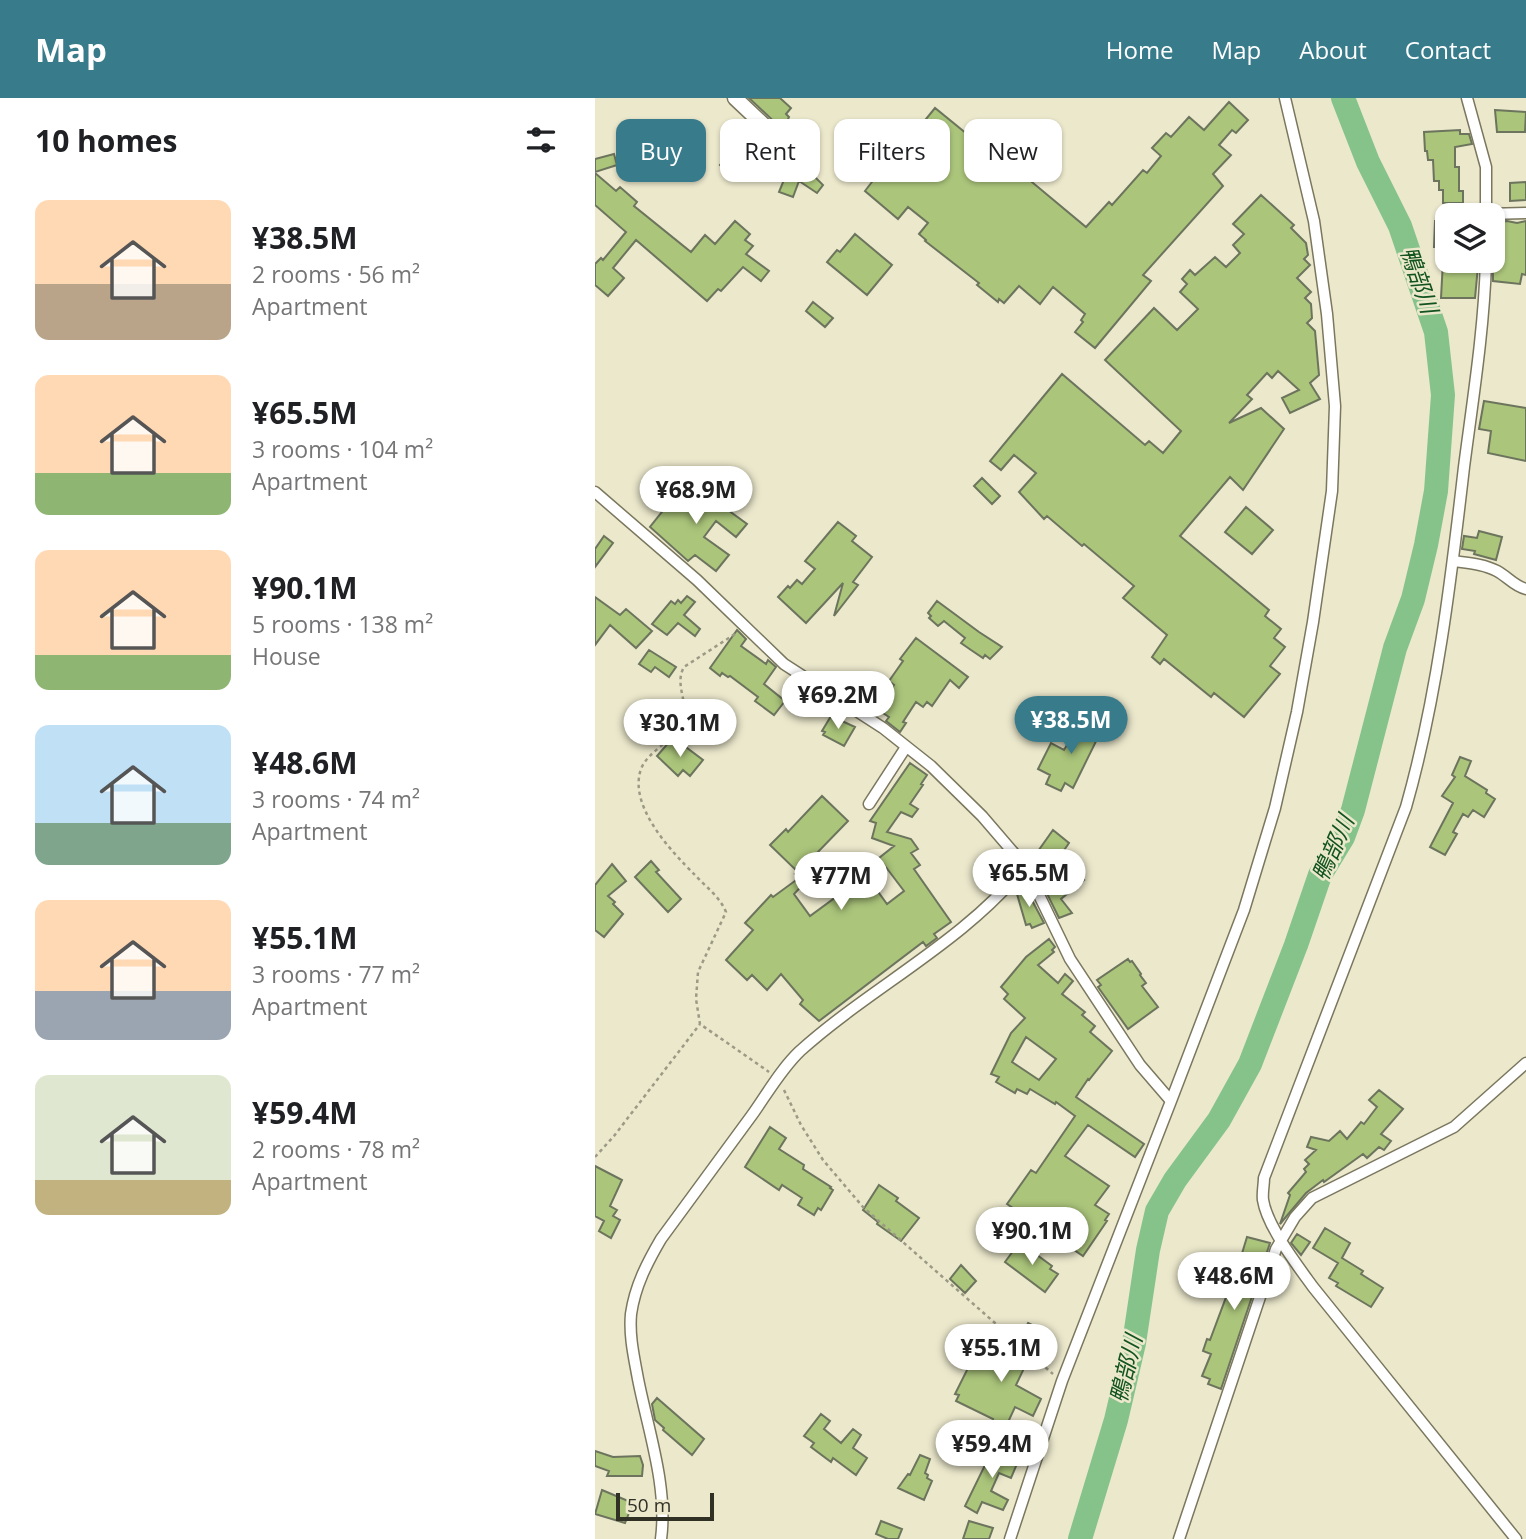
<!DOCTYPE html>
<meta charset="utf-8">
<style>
:root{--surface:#fff;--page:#f2f2f2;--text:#202124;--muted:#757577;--accent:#387b8b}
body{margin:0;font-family:"Open Sans","Noto Sans JP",sans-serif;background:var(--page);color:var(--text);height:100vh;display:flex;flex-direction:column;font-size:26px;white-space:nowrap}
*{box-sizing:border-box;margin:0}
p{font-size:23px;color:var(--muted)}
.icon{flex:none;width:38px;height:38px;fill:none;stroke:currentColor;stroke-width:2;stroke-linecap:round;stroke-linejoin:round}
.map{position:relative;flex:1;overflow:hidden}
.panel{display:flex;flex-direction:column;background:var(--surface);width:595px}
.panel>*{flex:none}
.hud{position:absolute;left:21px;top:21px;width:665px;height:63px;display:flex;gap:14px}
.controls{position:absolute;left:840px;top:105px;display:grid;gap:14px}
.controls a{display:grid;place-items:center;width:70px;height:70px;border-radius:14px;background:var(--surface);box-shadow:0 2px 5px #0004;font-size:35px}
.scale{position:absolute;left:21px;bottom:18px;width:98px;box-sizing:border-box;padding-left:7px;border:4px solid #313025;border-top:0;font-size:19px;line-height:24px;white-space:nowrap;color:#313025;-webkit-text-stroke:5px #ebe8cc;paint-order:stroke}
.price{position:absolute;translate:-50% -60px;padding:0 16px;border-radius:24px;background:#fff;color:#222;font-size:23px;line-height:46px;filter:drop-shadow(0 2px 4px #0008)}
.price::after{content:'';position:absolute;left:50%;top:42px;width:21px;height:16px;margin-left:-10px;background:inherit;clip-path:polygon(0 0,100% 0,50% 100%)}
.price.on{background:var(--accent);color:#fff}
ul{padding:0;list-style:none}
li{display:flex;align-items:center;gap:21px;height:175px;padding:0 35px}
li span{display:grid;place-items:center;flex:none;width:196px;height:140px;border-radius:14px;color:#555}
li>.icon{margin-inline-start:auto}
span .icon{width:84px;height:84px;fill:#fffc;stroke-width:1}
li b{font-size:30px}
h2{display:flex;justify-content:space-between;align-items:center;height:84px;padding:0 35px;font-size:30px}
.pill{padding:0 24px;border-radius:14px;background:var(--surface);box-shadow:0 2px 5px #0004;font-size:24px;line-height:63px}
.pill.on{background:var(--accent);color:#fff}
header{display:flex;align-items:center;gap:42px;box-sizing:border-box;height:98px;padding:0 35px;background:var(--accent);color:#fff}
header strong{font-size:33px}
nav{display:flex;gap:38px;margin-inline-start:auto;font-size:24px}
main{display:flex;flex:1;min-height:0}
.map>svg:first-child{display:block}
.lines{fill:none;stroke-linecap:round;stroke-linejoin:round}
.river{stroke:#85c38a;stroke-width:24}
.building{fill:#abc57b;stroke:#6c745d;stroke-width:2;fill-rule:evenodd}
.street-casing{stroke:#7a775e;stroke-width:13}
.secondary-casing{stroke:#7a775e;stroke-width:17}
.path{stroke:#9c9a85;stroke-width:2.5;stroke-dasharray:3.5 3.5;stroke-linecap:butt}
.street{stroke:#fff;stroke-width:10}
.secondary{stroke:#fff;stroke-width:14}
.labels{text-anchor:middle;stroke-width:5;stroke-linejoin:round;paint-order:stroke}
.water-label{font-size:23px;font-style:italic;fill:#125420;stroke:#ebe8cc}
</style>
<header>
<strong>Map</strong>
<nav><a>Home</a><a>Map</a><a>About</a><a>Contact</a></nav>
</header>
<main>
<section class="panel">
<h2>10 homes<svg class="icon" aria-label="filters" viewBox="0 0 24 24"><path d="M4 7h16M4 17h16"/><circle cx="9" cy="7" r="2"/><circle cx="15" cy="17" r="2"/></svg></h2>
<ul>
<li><span style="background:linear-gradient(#ffd9b3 60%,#b9a48a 0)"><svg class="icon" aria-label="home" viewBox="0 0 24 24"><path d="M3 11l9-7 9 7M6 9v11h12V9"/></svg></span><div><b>¥38.5M</b><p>2 rooms · 56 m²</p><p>Apartment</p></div></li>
<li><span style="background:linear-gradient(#ffd9b3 70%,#8fb573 0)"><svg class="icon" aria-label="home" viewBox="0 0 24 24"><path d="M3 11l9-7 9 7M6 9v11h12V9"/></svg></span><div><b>¥65.5M</b><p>3 rooms · 104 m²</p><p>Apartment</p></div></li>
<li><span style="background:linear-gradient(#ffd9b3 75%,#8fb573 0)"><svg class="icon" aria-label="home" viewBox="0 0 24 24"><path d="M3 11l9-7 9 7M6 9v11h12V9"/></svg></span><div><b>¥90.1M</b><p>5 rooms · 138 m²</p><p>House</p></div></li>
<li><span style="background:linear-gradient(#bfe0f5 70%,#7fa58c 0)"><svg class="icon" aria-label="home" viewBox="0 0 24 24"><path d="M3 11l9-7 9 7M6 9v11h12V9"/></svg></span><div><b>¥48.6M</b><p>3 rooms · 74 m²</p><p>Apartment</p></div></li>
<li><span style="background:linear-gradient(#ffd9b3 65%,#9aa5b1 0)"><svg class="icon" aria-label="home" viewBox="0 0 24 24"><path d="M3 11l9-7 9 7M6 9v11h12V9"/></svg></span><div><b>¥55.1M</b><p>3 rooms · 77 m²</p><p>Apartment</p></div></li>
<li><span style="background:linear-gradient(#dfe7d0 75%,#c2b280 0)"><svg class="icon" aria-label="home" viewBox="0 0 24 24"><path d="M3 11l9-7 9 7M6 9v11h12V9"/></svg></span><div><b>¥59.4M</b><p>2 rooms · 78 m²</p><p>Apartment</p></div></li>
</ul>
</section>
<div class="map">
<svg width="931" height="1441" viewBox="0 0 931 1441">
<rect width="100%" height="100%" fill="#ebe8cc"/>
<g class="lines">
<!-- river -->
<path class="river" d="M485 1441 521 1322 539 1245 553 1152 562 1113 580 1082 624 1022 655 966 701 847 725 777 748 739 758 712 800 550 818 501 831 447 841 393 848 297 841 234 805 128 773 64 748 0"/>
</g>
<!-- building -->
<path class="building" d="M154 0H185L196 10 191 16 194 19 188 32Z
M634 4 653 22 641 35 637 32 624 47 636 57 618 76 628 88 548 177 556 183 500 250 480 234 488 224 486 222 490 216 458 189 445 206 424 188 409 205 404 201 403 204 382 187 384 185 330 143 331 142 324 136 333 125 313 109 303 121 270 93 290 67 292 69 340 10 399 58 402 55 491 129 514 104 517 107 548 72 552 75 566 58 557 50 571 35 576 39 594 19 609 32Z
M900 12 931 14 930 34H902Z
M865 32V36H874L877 46 860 49V69H864V93H868V105H848V92H844V83H839L838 62H833L832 53H830L829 34Z
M154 47 164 56 143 79 141 77 138 80 125 67 142 49 150 52Z
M19 56 22 67 0 74V61Z
M212 58 214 59 210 69 228 87 222 95 204 83 198 99 184 94 193 72 199 74Z
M0 75 21 93 25 89 42 104 39 108 96 154 110 137 120 146 140 123 155 136 150 142 158 148 151 156 174 173 166 183 148 169 126 193 123 191 112 203 41 142 18 170 29 180 13 198 0 187V166L6 160 8 162 31 134 0 107Z
M931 84V102L915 103V85Z
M666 97 699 127 696 130 711 145 713 157 709 161 715 167 702 180 716 194 710 200 716 206 717 220 712 225 720 233 724 277 715 285 725 301 695 315 687 300 704 292 683 273 677 280 672 275 652 297 657 301 634 325 666 310 689 331 648 392 635 379 585 438 674 512 670 518 686 531 679 540 690 549 675 568 685 576 649 619 619 595 616 599 569 561 565 566 557 559 572 537 528 500 539 488 489 446 487 448 452 418 449 421 424 394 441 375 419 357 406 372 395 363 467 276 550 347 554 343 568 355 586 333 510 262 559 210 582 232 603 211 585 194 592 186 587 181 595 172 600 177 620 159 631 169 645 155 638 147 649 136 638 126Z
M840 123 852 124 851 149H839Z
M912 123 922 125 931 123V177L927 176 925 186 898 183V156L901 133H898V124Z
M260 136 297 167 272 197 232 164 242 152 245 154Z
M848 163 883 168 880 200H846Z
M218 204 238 220 230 229 211 213Z
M889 303 931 310V363L893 355 896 333 884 331Z
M387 380 405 398 397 406 379 388Z
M107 389 124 402 122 404 152 426 141 439 121 423 109 439 134 457 121 473 100 457 93 463 55 429 74 405 77 407 89 392 98 400Z
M651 409 678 432 657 456 630 434Z
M243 424 261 438 257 443 277 459 258 484 263 487 239 518 248 485 211 525 183 499 193 488 195 490 202 482 207 486 220 471 210 463Z
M884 433 907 439 901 462 879 456 880 453 867 451 869 438 882 440Z
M9 438 18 445 0 469V451Z
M92 498 100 504 89 517 105 531 100 538 83 525 72 537 57 526 76 503 80 506 83 502 86 505Z
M0 499 25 517 31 511 57 533 41 550 15 527 0 547Z
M342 503 384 534 407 549 395 561 390 557 388 560 376 552 366 545 370 540 349 523 343 528 334 520 336 518 333 515Z
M142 532 151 541 146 548 171 566 173 562 181 569 169 586 190 603 179 617 160 603 163 599 135 578 133 579 127 575 125 578 115 570Z
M321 540 373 579 364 590 355 582 337 608 332 604 328 609 321 604 308 624 311 625 305 634 291 623 294 619 283 612 299 587 294 583 308 563 305 561Z
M54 552 81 569 74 579 60 569 56 574 44 566Z
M503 616 512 621 478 690 470 685 466 693 451 686 455 677 443 671 456 645 469 652 484 627 494 632Z
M236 618 260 629 249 648 228 637 230 634 227 633Z
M75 643 85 651 88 647 108 662 95 678 88 672 83 678 62 658Z
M865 659 876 663 870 678 892 692 891 695 900 701 889 719 878 712 873 719 868 716 858 734 862 736 850 757 835 749 858 705 847 698 860 679 857 677Z
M315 665 332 677 326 686 328 687 315 706 323 711 317 719 306 714 292 734 316 741 323 751 316 755 325 767 319 771 356 824 339 836 342 840 331 848 328 844 224 923 205 906 208 902 186 876 172 892 157 877 152 882 131 862 158 832 150 825 176 797 178 799 204 780 200 776 203 774 175 747 191 731 193 734 227 698 253 723 219 758 227 766 199 796 215 818 249 793 246 789 268 773 292 806 309 793 284 760 299 748 277 740 281 725 275 723Z
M458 732 474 745 463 761 489 782 466 801 477 815 464 820 436 763Z
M56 763 64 772 61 774 86 801 73 814 40 779Z
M17 766 31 783 13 798 20 804 18 806 28 816 9 839 0 832V787Z
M430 789 449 825 437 830 435 826 431 827 422 796Z
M454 841 460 849 457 852 459 854 443 867 463 885 470 876 478 883 467 896 490 914 487 917 500 928 495 934 517 953 494 982 493 981 481 999 549 1046 540 1059 493 1027 470 1058 514 1088 500 1107 514 1116 510 1122 512 1123 488 1158 412 1106 436 1072 441 1075 480 1018 461 1004 460 1006 435 991 432 996 422 991 420 995 401 984 404 979 396 976 416 935 430 920 409 901 413 896 406 889 431 859ZM431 939 461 961 444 982 417 964Z
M533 861 535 864 537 863 546 876 545 877 551 885 547 888 563 909 533 931 503 889 506 887 502 882Z
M784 992 808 1011 786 1036 796 1043 789 1052 784 1049 772 1060 768 1056 729 1084 728 1082 711 1095 685 1126 695 1097 693 1095 711 1074 709 1071 714 1066 710 1062 721 1052 712 1049 716 1039 734 1043 745 1033 752 1041 766 1024 769 1026 782 1009 774 1002Z
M175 1029 191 1040 184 1051 209 1067 208 1071 236 1089 235 1090 238 1092 226 1112 223 1110 219 1117 203 1107 207 1100 187 1087 184 1092 150 1069Z
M0 1068 27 1082 15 1108 22 1112 18 1118 25 1122 16 1140 4 1133 9 1123 0 1118Z
M284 1087 303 1100 301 1103 324 1120 306 1143 282 1126 283 1124 268 1112Z
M730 1130 755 1145 747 1160 768 1173 766 1176 788 1190 776 1209 741 1188 743 1185 734 1180 743 1165 718 1150Z
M702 1136 715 1144 706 1157 696 1145Z
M652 1139 675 1145 626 1291 613 1286 615 1281 607 1278 616 1256 608 1253 612 1241 615 1242 633 1194 635 1195Z
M427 1146 457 1168 455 1171 463 1176 450 1194 410 1164 421 1149 424 1151Z
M366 1167 381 1183 370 1195 355 1181Z
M433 1225 452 1235 444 1249 440 1247 421 1287 446 1301 438 1318 420 1309 408 1335 394 1329 398 1321 361 1303 364 1297 360 1296 379 1258 410 1273Z
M62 1300 109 1341 97 1357 68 1332 69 1330 60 1322 57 1306Z
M226 1316 235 1323 229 1331 246 1345 258 1331 266 1337 258 1350 272 1360 261 1377 238 1360 236 1364 216 1349 219 1345 209 1338Z
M394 1347 424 1361 416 1380 404 1375 396 1393 413 1402 408 1412 387 1404 382 1415 370 1408 393 1361 389 1359Z
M0 1353 18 1359 45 1358 48 1367 47 1378H12L14 1373 0 1368Z
M325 1357 335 1361 330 1375 333 1377 332 1380 337 1383 329 1402 303 1390 313 1376 315 1377Z
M7 1392 38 1405 30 1425 0 1416Z
M286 1423 307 1431 303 1441H293L281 1436Z
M374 1423 398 1430 394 1441H368Z"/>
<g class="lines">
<!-- street casing -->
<g class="street-casing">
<path id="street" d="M872 0 891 69V117
M891 116 931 115
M891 163C889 232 878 300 869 369 856 482 842 600 811 709L669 1080C669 1087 667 1095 668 1102 672 1128 702 1167 718 1189L921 1441
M0 394 102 482 189 566 288 630 336 668 387 718 430 768 475 861 545 967 576 1003 467 1283 415 1441
M858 463C873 465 889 466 902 473 913 479 919 488 931 491
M274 706 311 649
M576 1003 649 812 680 710 702 614 718 524 737 393 740 308 732 216 719 123 690 0
M66 1441C73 1389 53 1332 43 1281 39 1259 34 1238 36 1216 40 1188 52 1165 66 1141 96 1100 127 1058 157 1017 172 996 186 971 205 953 276 889 369 844 430 768
M584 1441 681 1151 700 1119 717 1100 859 1029 931 965"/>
</g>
<!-- secondary casing -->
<g class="secondary-casing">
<path id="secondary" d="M140 0 193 50"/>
</g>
<!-- path -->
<path class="path" d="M140 536 89 569C79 587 94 604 88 622 81 643 54 651 46 671 33 708 76 753 100 777 111 789 125 799 131 814L103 874 101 901 105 926 174 974
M189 992 206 1027 228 1062 268 1109 458 1276
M0 1059 19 1038 105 926"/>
<!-- street -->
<use href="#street" class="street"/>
<!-- secondary -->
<use href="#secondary" class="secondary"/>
</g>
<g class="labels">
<!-- water labels -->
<g class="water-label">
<text transform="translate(824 182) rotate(71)" y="8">鴨部川</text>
<text transform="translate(738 750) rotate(-66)" y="8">鴨部川</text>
<text transform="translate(531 1271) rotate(-76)" y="8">鴨部川</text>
</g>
</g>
</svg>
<div class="controls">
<a><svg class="icon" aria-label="layers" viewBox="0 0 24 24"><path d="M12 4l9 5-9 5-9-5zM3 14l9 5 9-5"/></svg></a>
</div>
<div class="scale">50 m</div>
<b class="price" style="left:101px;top:428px">¥68.9M</b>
<b class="price" style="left:243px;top:633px">¥69.2M</b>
<b class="price on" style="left:476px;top:658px">¥38.5M</b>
<b class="price" style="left:85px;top:661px">¥30.1M</b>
<b class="price" style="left:434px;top:811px">¥65.5M</b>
<b class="price" style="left:246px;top:814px">¥77M</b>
<b class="price" style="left:437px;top:1169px">¥90.1M</b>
<b class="price" style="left:639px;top:1214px">¥48.6M</b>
<b class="price" style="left:406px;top:1286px">¥55.1M</b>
<b class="price" style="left:397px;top:1382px">¥59.4M</b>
<div class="hud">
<a class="pill on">Buy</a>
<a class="pill">Rent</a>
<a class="pill">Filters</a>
<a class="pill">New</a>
</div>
</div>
</main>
